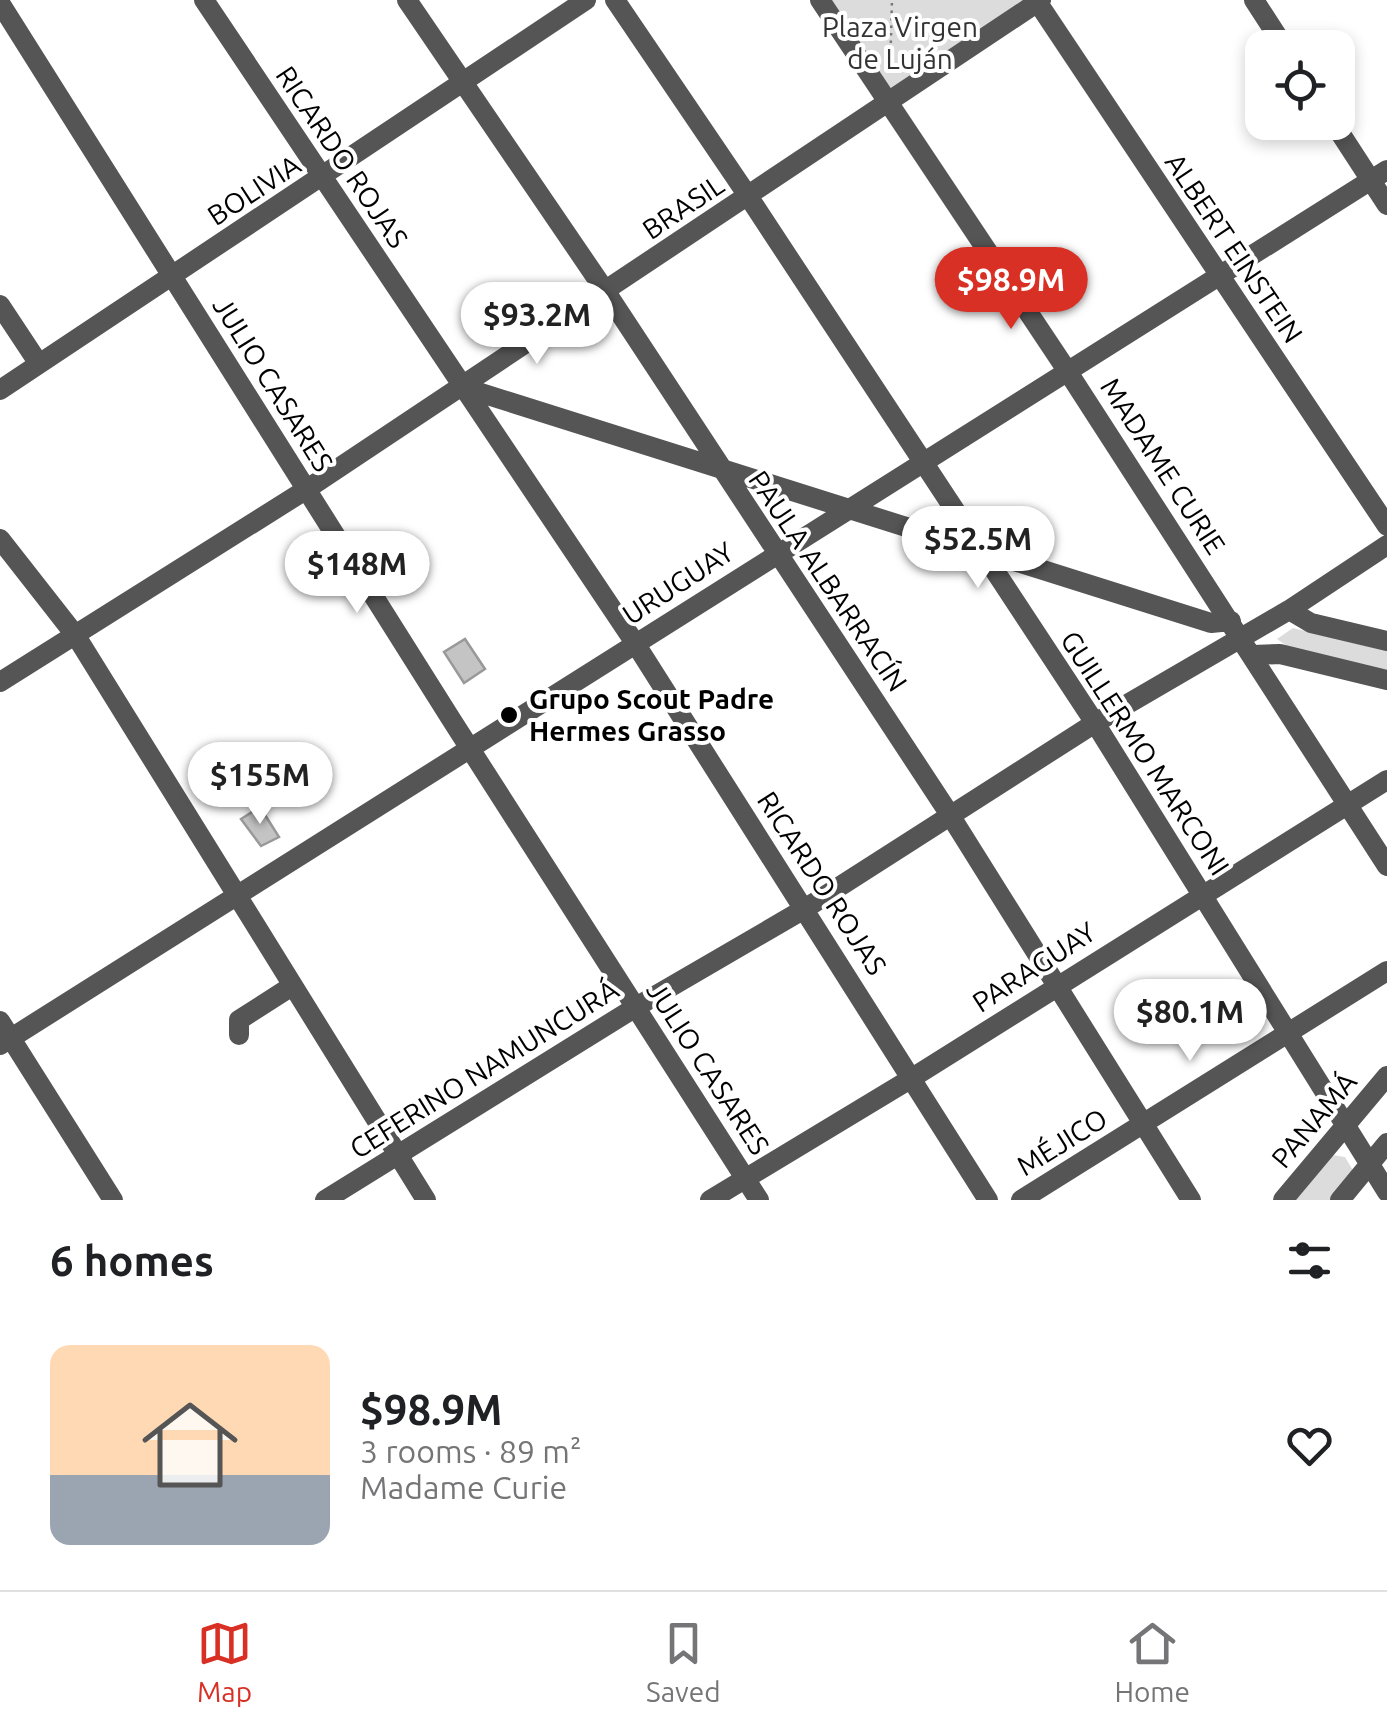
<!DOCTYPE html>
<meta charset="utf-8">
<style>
:root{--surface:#fff;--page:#f2f2f2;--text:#202124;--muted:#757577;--line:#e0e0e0;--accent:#d93025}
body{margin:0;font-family:Ubuntu,sans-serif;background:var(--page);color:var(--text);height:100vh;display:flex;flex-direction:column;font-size:38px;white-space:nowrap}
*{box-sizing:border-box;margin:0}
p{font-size:32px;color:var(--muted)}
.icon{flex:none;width:55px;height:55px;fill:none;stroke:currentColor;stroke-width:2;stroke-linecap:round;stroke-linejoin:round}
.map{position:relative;height:1200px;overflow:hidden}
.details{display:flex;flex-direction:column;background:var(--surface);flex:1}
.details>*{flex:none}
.fabs{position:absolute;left:1245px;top:30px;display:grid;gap:20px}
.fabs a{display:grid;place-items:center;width:110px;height:110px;border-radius:20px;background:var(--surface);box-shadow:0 5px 15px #0003;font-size:50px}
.price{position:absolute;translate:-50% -85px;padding:0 22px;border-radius:35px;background:#fff;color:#222;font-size:32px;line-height:65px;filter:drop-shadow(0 2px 5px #0008)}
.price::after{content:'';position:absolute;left:50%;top:60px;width:30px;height:22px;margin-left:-15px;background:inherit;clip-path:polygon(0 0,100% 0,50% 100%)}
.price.active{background:var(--accent);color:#fff}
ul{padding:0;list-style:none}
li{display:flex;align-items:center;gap:30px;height:250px;padding:0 50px}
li+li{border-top:2px solid var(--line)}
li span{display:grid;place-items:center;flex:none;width:280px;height:200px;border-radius:20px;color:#555}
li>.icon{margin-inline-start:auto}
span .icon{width:120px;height:120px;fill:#fffc;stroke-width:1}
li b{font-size:42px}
h2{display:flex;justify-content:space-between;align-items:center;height:120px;padding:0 50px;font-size:42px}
.tab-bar{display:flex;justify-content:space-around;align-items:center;height:140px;border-top:2px solid var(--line);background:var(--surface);font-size:28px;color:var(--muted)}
.tab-bar a{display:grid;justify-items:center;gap:5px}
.tab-bar .active{color:var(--accent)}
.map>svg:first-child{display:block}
.green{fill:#dcdcdc}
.building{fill:#c4c4c4;stroke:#999;stroke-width:2.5}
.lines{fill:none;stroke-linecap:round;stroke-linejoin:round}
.path{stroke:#777;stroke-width:2.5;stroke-dasharray:2.5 5;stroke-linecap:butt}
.minor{stroke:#555;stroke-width:20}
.poi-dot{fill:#000;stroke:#fff;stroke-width:4}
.labels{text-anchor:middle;stroke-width:8;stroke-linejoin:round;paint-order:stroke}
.park-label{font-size:28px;fill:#333;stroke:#fff}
.street-label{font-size:28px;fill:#000;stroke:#fff}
.poi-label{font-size:28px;font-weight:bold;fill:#000;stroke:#fff;text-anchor:start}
</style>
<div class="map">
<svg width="1387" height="1200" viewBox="0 0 1387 1200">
<rect width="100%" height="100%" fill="#fff"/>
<!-- green -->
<path class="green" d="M820 0H1036L888 104Z
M1293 628 1387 651V674L1296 652 1277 639Z
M1332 1155 1345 1157 1354 1172 1330 1200H1295Z"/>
<!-- building -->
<path class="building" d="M465 639 485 669 464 683 444 652Z
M260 807 279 837 261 846 241 819Z"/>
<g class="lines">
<!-- path -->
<path class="path" d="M890 73 892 0"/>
<!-- minor -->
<path class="minor" d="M204 0 635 643 988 1200
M407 0 606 292 950 815 1191 1200
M615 0 748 196 1095 723 1387 1192
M820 0 1068 372 1387 866
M1036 0 1387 526
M1254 0 1285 48
M0 3 451 719 759 1200
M1333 122 1387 205
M0 305 39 364
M462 387 1211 623 1231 621
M0 390 586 0
M0 539 76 636 426 1200
M1289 610 1311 623 1387 641
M1253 655 1280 654 1387 680
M0 682 307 489 1041 0
M0 1021 113 1200
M239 1035V1020L292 986
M0 1045 1387 170
M325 1200 636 1007 806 908 1095 723 1289 610 1387 545
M710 1200 912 1078 1387 780
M1021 1200 1387 971
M1283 1200 1387 1076
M1340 1200 1387 1143"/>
</g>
<!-- markers -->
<circle class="poi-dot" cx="509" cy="715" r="10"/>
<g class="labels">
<!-- park labels -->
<g class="park-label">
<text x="900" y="37">Plaza Virgen<tspan x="900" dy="32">de Luján</tspan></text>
</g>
<!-- street labels -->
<g class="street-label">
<text transform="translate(342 157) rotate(56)" y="10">RICARDO ROJAS</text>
<text transform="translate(254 190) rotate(-33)" y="10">BOLIVIA</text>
<text transform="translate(683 207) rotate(-34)" y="10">BRASIL</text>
<text transform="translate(1234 248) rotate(56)" y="10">ALBERT EINSTEIN</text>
<text transform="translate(273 384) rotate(58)" y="10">JULIO CASARES</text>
<text transform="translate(1163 466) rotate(57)" y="10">MADAME CURIE</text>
<text transform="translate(828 581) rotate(56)" y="10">PAULA ALBARRACÍN</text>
<text transform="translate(678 583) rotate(-33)" y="10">URUGUAY</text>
<text transform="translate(1145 753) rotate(57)" y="10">GUILLERMO MARCONI</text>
<text transform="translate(822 883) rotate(57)" y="10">RICARDO ROJAS</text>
<text transform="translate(1034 967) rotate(-33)" y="10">PARAGUAY</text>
<text transform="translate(708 1068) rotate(57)" y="10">JULIO CASARES</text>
<text transform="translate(484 1069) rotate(-32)" y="10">CEFERINO NAMUNCURÁ</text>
<text transform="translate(1314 1120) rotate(-50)" y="10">PANAMÁ</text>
<text transform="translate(1062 1142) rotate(-32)" y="10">MÉJICO</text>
</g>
<!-- poi labels -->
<g class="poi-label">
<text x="529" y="709">Grupo Scout Padre<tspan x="529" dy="32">Hermes Grasso</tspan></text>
</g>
</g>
</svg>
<div class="fabs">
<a><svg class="icon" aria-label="locate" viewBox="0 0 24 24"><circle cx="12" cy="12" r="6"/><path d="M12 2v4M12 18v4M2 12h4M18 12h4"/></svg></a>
</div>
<b class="price active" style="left:1011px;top:332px">$98.9M</b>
<b class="price" style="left:537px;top:367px">$93.2M</b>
<b class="price" style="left:978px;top:591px">$52.5M</b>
<b class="price" style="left:357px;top:616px">$148M</b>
<b class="price" style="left:260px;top:827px">$155M</b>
<b class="price" style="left:1190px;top:1064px">$80.1M</b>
</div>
<section class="details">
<h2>6 homes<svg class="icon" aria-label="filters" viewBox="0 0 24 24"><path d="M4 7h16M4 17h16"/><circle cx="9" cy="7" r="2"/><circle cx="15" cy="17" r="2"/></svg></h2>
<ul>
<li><span style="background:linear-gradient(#ffd9b3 65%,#9aa5b1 0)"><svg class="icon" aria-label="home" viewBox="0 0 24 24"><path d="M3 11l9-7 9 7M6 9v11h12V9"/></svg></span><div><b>$98.9M</b><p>3 rooms · 89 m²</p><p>Madame Curie</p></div><svg class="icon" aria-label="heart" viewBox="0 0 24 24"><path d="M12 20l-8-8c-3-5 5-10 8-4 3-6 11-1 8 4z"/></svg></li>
</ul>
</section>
<nav class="tab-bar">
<a class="active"><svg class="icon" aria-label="map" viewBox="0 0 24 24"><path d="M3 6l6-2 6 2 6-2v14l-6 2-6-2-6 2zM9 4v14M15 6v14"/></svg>Map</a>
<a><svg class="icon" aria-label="saved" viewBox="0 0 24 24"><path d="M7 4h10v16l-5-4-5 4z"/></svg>Saved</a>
<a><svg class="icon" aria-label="home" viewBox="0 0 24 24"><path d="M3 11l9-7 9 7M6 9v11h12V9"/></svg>Home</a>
</nav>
